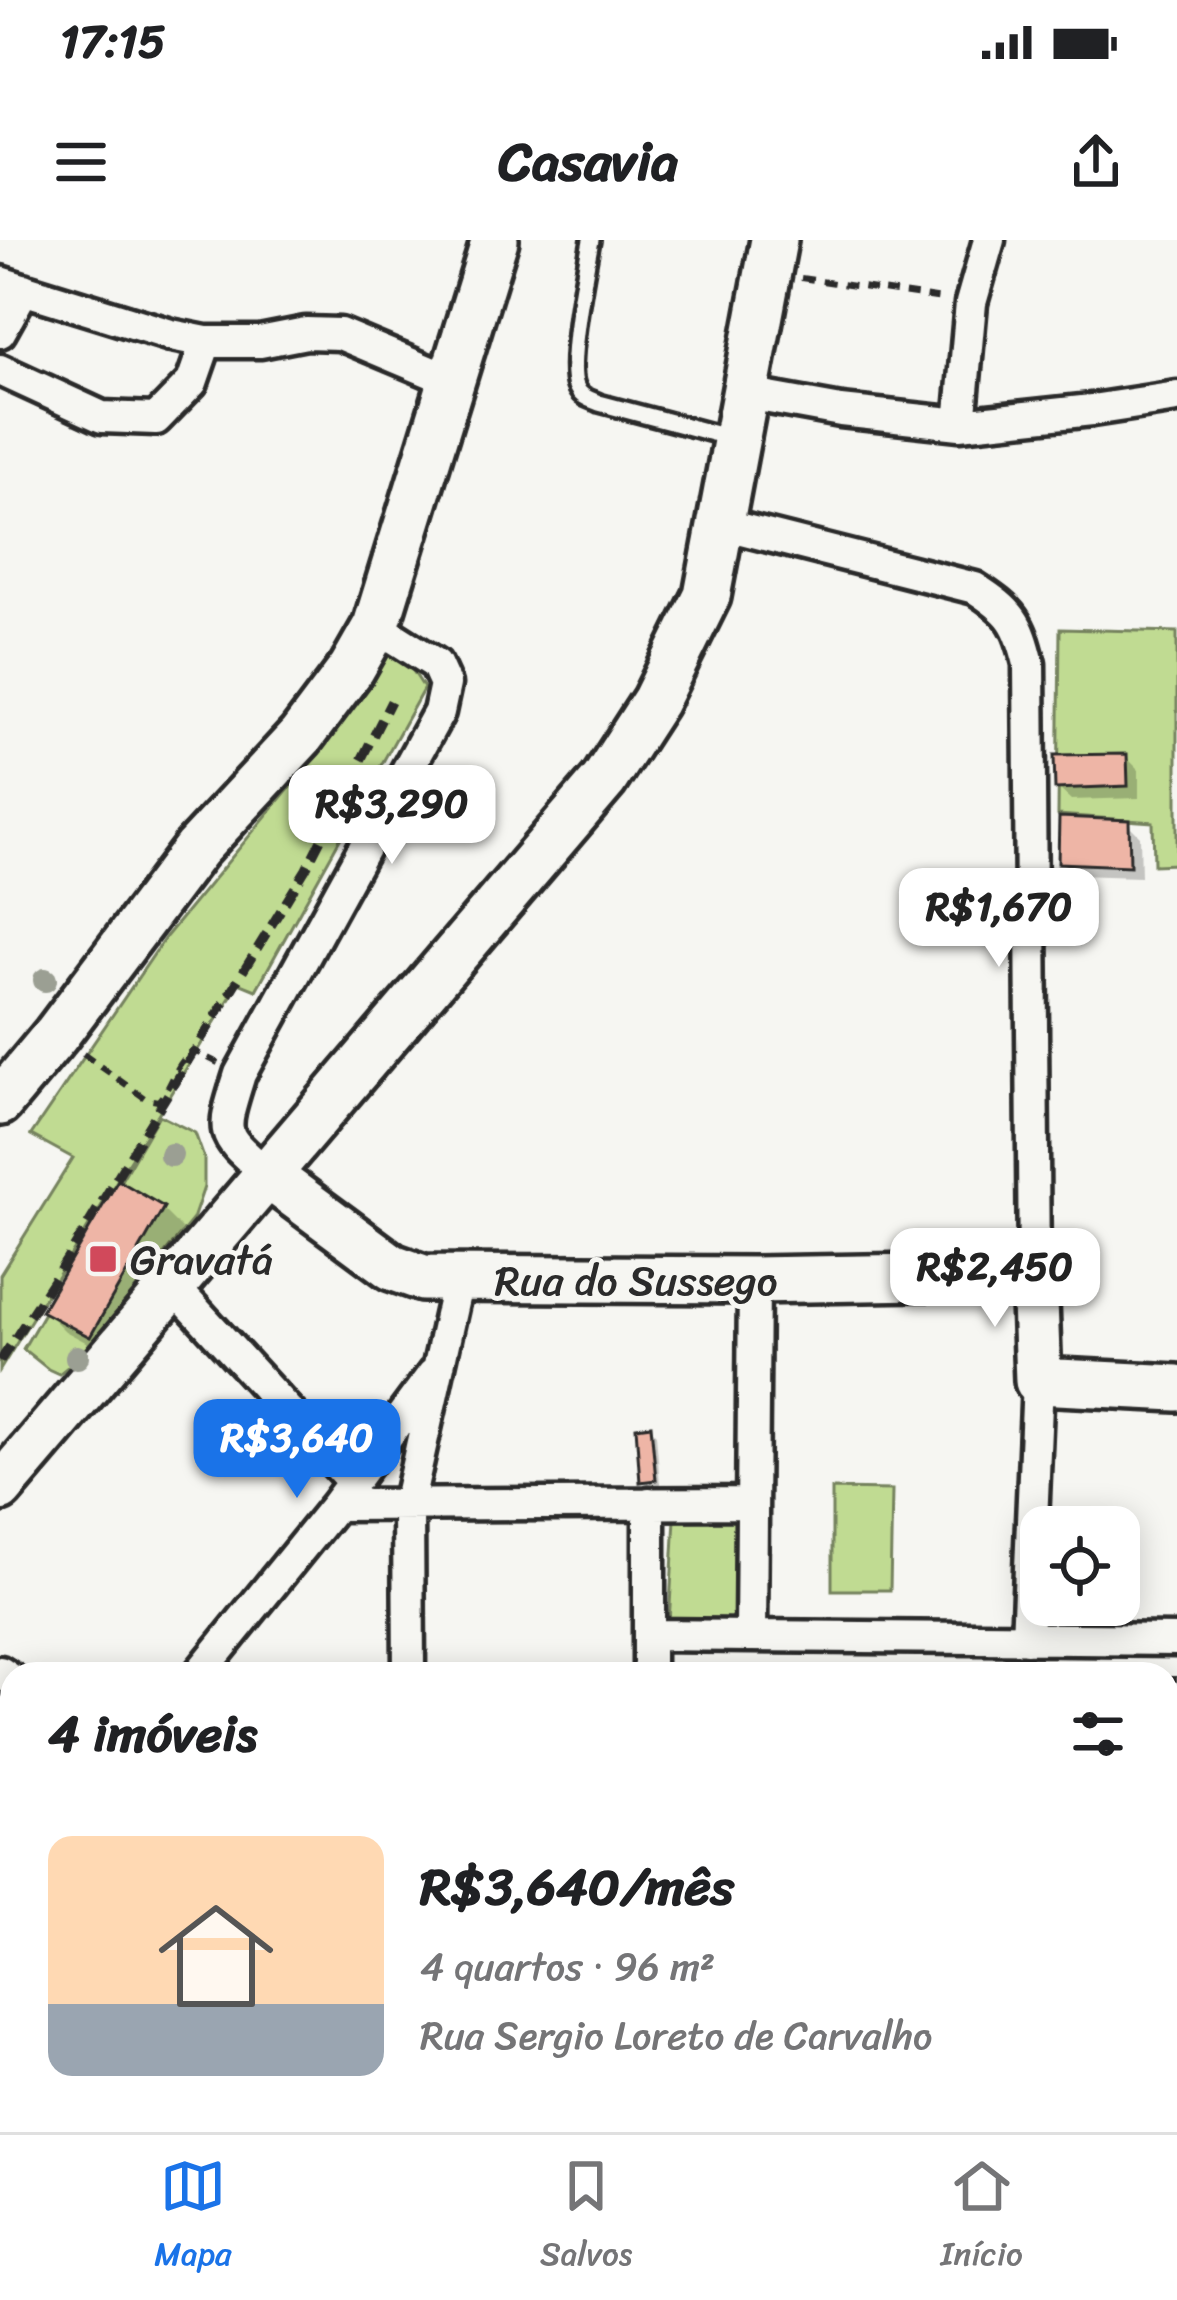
<!DOCTYPE html>
<html lang="pt">
<meta charset="utf-8">
<style>
:root{--surface:#fff;--page:#f6f6f6;--text:#202124;--muted:#757577;--line:#e0e0e0;--accent:#1a73e8}
body{margin:0;font-family:Sriracha,sans-serif;background:var(--page);color:var(--text);height:100vh;display:flex;flex-direction:column;font-size:45px;white-space:nowrap}
*{box-sizing:border-box;margin:0}
p{font-size:39px;color:var(--muted)}
.icon{flex:none;width:66px;height:66px;fill:none;stroke:currentColor;stroke-width:2;stroke-linecap:round;stroke-linejoin:round}
.map{position:relative;flex:1;overflow:hidden}
.side{position:absolute;left:0px;top:1422px;width:1179px;height:471px;display:flex;flex-direction:column;background:var(--surface);border-radius:36px 36px 0 0;box-shadow:0 6px 30px #0003}
.side>*{flex:none}
.buttons{position:absolute;left:1020px;top:1266px;display:grid;gap:24px}
.buttons a{display:grid;place-items:center;width:120px;height:120px;border-radius:24px;background:var(--surface);box-shadow:0 6px 30px #0003;font-size:60px}
.price{position:absolute;translate:-50% -102px;padding:0 27px;border-radius:24px;background:#fff;color:#222;font-size:39px;line-height:78px;filter:drop-shadow(0 3px 6px #0008)}
.price::after{content:'';position:absolute;left:50%;top:72px;width:36px;height:27px;margin-left:-18px;background:inherit;clip-path:polygon(0 0,100% 0,50% 100%)}
.price.active{background:var(--accent);color:#fff}
ul{padding:0;list-style:none}
li{display:flex;align-items:center;gap:36px;height:300px;padding:0 48px}
li+li{border-top:3px solid var(--line)}
li span{display:grid;place-items:center;flex:none;width:336px;height:240px;border-radius:24px;color:#555}
li>.icon{margin-inline-start:auto}
span .icon{width:144px;height:144px;fill:#fffc;stroke-width:1}
li b{font-size:51px}
h2{display:flex;justify-content:space-between;align-items:center;height:144px;padding:0 48px;font-size:51px}
.status{display:flex;justify-content:space-between;align-items:center;height:84px;padding:0 60px;background:var(--surface);direction:ltr}
.status svg{height:33px;fill:currentColor}
header{display:flex;justify-content:space-between;align-items:center;height:156px;padding:0 48px;background:var(--surface);font-size:54px;font-weight:700}
.dock{display:flex;justify-content:space-around;align-items:center;height:168px;border-top:3px solid var(--line);background:var(--surface);font-size:33px;color:var(--muted)}
.dock a{display:grid;justify-items:center;gap:6px}
.dock .active{color:var(--accent)}
.map>svg:first-child{display:block}
.green{fill:#c0db92;stroke:#76835e;stroke-width:3}
.shadow{fill:#0003}
.building{fill:#eeb5a6;stroke:#2b2b2b;stroke-width:3}
.lines{fill:none;stroke-linecap:round;stroke-linejoin:round}
.lane-casing{stroke:#2b2b2b;stroke-width:24}
.street-casing{stroke:#2b2b2b;stroke-width:39}
.secondary-casing{stroke:#2b2b2b;stroke-width:54}
.path{stroke:#2b2b2b;stroke-width:6;stroke-dasharray:12 9;stroke-linecap:butt}
.lane{stroke:#f6f6f2;stroke-width:15}
.street{stroke:#f6f6f2;stroke-width:30}
.secondary{stroke:#f6f6f2;stroke-width:45}
.rail{stroke:#2b2b2b;stroke-width:9;stroke-dasharray:18 9;stroke-linecap:butt}
.tree{fill:#9b9f93}
.poi-dot{fill:#d1495b;stroke:#f6f6f2;stroke-width:4.5}
.labels{text-anchor:middle;stroke-width:10;stroke-linejoin:round;paint-order:stroke}
.poi-label{font-size:42px;fill:#2b2b2b;stroke:#f6f6f2;text-anchor:start}
.street-label{font-size:42px;fill:#2b2b2b;stroke:#f6f6f2}
</style>
<div class="status"><b>17:15</b><svg viewBox="0 0 49 12"><path d="M0 12V9h3v3zM5 12V6h3v6zM10 12V3h3v9zM15 12V0h3v12zM26 1h20v11H26zM47 4h2v5h-2z"/></svg></div>
<header><svg class="icon" aria-label="menu" viewBox="0 0 24 24"><path d="M4 6h16M4 12h16M4 18h16"/></svg>Casavia<svg class="icon" aria-label="share" viewBox="0 0 24 24"><path d="M12 15V3M7 8l5-5 5 5M5 13v7h14v-7"/></svg></header>
<div class="map">
<svg width="1177" height="1892" viewBox="0 0 1177 1892">
<rect width="100%" height="100%" fill="#f6f6f2"/>
<filter id="ink" filterUnits="userSpaceOnUse"><feTurbulence type="fractalNoise" baseFrequency=".00833" numOctaves="2"/><feDisplacementMap in="SourceGraphic" scale="24" xChannelSelector="R" yChannelSelector="G"/><feConvolveMatrix kernelMatrix="1 2 1 2 8 2 1 2 1" color-interpolation-filters="sRGB"/></filter>
<g filter="url(#ink)">
<!-- green -->
<path class="green" d="M1060 389 1177 392V624L1154 625 1153 582 1058 575Z
M384 409 404 417 424 448 256 750 239 743 0 1130V1035L73 918 31 895 165 698 337 490Z
M159 875 195 893 204 918V947L193 979 81 1116 59 1134 48 1129 23 1109Z
M832 1249 892 1250 890 1350H832Z
M675 1279H743L742 1381 669 1383Z"/>
<!-- shadow -->
<path class="shadow" d="M1126 517 1139 530V558L1071 560 1058 548Z
M1127 583 1140 596 1141 637 1074 635 1061 622Z
M162 969 182 989 110 1115 65 1091 45 1071Z
M650 1188 656 1194 660 1245 649 1246 643 1240Z
M0 1533 12 1541V1599L0 1591Z
M0 1623 12 1631V1680L0 1672Z"/>
<!-- building -->
<path class="building" d="M1127 514 1128 546 1055 549 1054 515Z
M1059 577 1129 580 1130 626 1058 623Z
M118 940 164 967 90 1097 41 1071Z
M651 1185 656 1240 640 1242 636 1187Z
M0 1466 12 1474V1520L0 1512Z
M0 1556 12 1564V1598L0 1590Z
M0 1620 12 1628V1656L2 1672Z"/>
<g class="lines">
<!-- lane casing -->
<g class="lane-casing">
<path id="lane" d="M591 0C586 27 567 125 576 146 580 157 588 158 599 163L731 198
M1167 1527H1177"/>
</g>
<!-- street casing -->
<g class="street-casing">
<path id="street" d="M0 42 171 95 206 102H260L306 93 340 94 452 141
M0 92 24 49
M0 130 102 177 156 179 192 142 206 102
M747 154 841 171 960 184 1092 170 1177 157
M960 184 971 63 989 0
M722 284 975 348C1012 372 1019 382 1029 424L1034 1035
M269 936C220 892 220 898 240 834L439 472 445 444 436 424 376 386
M173 1046 353 1242
M336 1265 751 1263
M751 1394 754 1040
M650 1395 1177 1400
M1027 1399 1038 1141
M0 1432 12 1440
M199 1434 336 1265 433 1134
M409 1434 408 1265 458 1040
M649 1434V1263
M1167 1696 1174 1698
M0 1721 12 1703
M0 1764 12 1773
M153 1881 167 1892
M419 1881V1892
M1165 1881 1177 1884
M628 1892 629 1881"/>
</g>
<!-- secondary casing -->
<g class="secondary-casing">
<path id="secondary" d="M0 862 56 795 196 609 301 496 352 428 376 386 495 0
M269 936 392 1027 423 1038 754 1040 1034 1035 1038 1141 1177 1148
M0 1248 604 540 655 461 707 356 774 0"/>
</g>
<!-- path -->
<path class="path" d="M801 38 942 59
M83 814 146 859 158 861C173 846 175 821 194 811L218 823
M1167 1439H1177"/>
<!-- lane -->
<use href="#lane" class="lane"/>
<!-- street -->
<use href="#street" class="street"/>
<!-- secondary -->
<use href="#secondary" class="secondary"/>
<!-- rail -->
<path class="rail" d="M0 1121 66 1020 306 629 391 461"/>
</g>
<!-- trees -->
<g class="tree">
<circle cx="45" cy="740" r="12"/>
<circle cx="171" cy="915" r="12"/>
<circle cx="77" cy="1117" r="12"/>
</g>
</g>
<!-- markers -->
<rect class="poi-dot" x="88" y="1004" width="30" height="30" rx="6"/>
<g class="labels">
<!-- poi labels -->
<g class="poi-label">
<text x="130" y="1034">Gravatá</text>
</g>
<!-- street labels -->
<g class="street-label">
<text x="636" y="1055">Rua do Sussego</text>
</g>
</g>
</svg>
<div class="buttons">
<a><svg class="icon" aria-label="locate" viewBox="0 0 24 24"><circle cx="12" cy="12" r="6"/><path d="M12 2v4M12 18v4M2 12h4M18 12h4"/></svg></a>
</div>
<b class="price" style="left:392px;top:627px">R$3,290</b>
<b class="price" style="left:999px;top:730px">R$1,670</b>
<b class="price" style="left:995px;top:1090px">R$2,450</b>
<b class="price active" style="left:297px;top:1261px">R$3,640</b>
<section class="side">
<h2>4 imóveis<svg class="icon" aria-label="filters" viewBox="0 0 24 24"><path d="M4 7h16M4 17h16"/><circle cx="9" cy="7" r="2"/><circle cx="15" cy="17" r="2"/></svg></h2>
<ul>
<li><span style="background:linear-gradient(#ffd9b3 70%,#9aa5b1 0)"><svg class="icon" aria-label="home" viewBox="0 0 24 24"><path d="M3 11l9-7 9 7M6 9v11h12V9"/></svg></span><div><b>R$3,640/mês</b><p>4 quartos · 96 m²</p><p>Rua Sergio Loreto de Carvalho</p></div></li>
</ul>
</section>
</div>
<nav class="dock">
<a class="active"><svg class="icon" aria-label="map" viewBox="0 0 24 24"><path d="M3 6l6-2 6 2 6-2v14l-6 2-6-2-6 2zM9 4v14M15 6v14"/></svg>Mapa</a>
<a><svg class="icon" aria-label="saved" viewBox="0 0 24 24"><path d="M7 4h10v16l-5-4-5 4z"/></svg>Salvos</a>
<a><svg class="icon" aria-label="home" viewBox="0 0 24 24"><path d="M3 11l9-7 9 7M6 9v11h12V9"/></svg>Início</a>
</nav>
